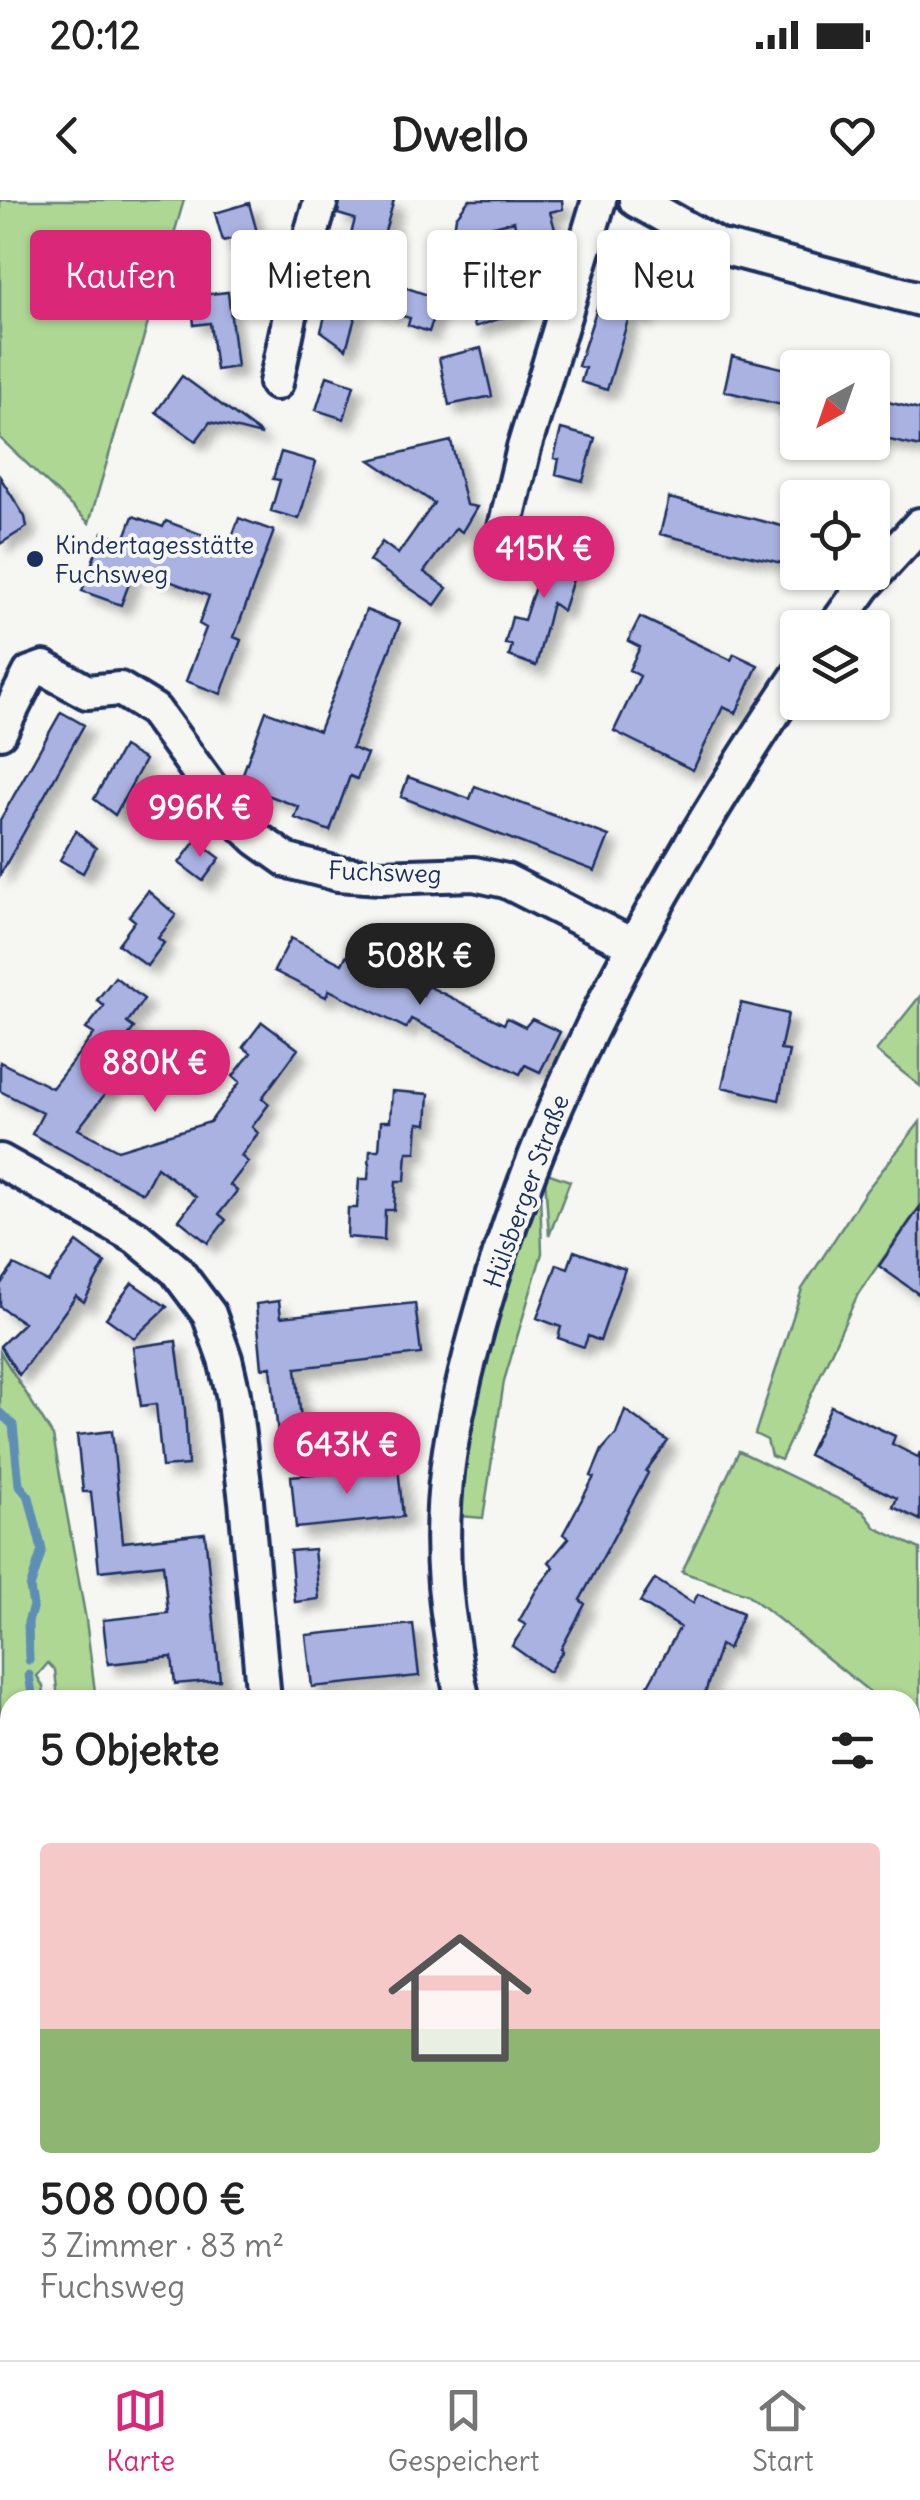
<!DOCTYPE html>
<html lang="de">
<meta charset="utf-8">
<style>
:root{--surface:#fff;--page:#f6f6f6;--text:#222;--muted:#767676;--line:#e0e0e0;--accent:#db2777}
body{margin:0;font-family:Delius,sans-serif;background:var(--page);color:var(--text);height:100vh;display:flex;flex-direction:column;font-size:38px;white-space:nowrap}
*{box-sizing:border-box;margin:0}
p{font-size:32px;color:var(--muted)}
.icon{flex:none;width:55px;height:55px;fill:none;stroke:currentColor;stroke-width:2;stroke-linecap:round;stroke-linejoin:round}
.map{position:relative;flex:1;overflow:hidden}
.panel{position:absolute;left:0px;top:1490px;width:920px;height:670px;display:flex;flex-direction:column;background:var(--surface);border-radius:30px 30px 0 0;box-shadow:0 2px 8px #0004}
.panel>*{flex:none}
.top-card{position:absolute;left:30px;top:30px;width:860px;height:90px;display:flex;gap:20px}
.needle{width:65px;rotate:220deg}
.tools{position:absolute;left:780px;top:150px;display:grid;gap:20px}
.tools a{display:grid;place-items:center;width:110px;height:110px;border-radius:10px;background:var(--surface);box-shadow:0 2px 8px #0004;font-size:50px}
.price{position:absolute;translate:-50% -85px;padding:0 22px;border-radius:35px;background:var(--accent);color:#fff;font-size:32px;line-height:65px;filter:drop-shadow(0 2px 5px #0008)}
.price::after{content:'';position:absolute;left:50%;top:60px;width:30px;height:22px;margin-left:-15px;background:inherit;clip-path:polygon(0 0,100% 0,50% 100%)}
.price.active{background:#222;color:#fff}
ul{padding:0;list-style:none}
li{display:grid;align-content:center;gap:20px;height:530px;padding:0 40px}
li span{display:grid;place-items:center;height:310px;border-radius:10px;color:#555}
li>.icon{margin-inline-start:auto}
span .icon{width:180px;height:180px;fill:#fffc;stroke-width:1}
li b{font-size:42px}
h2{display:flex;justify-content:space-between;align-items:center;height:120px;padding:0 40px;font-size:42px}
.tag{padding:0 35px;border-radius:10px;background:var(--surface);box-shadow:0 2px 8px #0004;font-size:35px;line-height:90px}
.tag.active{background:var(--accent);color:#fff}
.status{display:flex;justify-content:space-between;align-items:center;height:70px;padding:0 50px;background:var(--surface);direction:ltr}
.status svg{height:28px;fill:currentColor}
header{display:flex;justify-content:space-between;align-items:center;height:130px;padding:0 40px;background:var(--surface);font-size:45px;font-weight:700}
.dock{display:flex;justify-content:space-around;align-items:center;height:140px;border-top:2px solid var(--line);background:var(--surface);font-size:28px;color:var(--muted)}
.dock a{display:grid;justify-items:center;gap:5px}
.dock .active{color:var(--accent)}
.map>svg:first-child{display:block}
.green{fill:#afd794;stroke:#658379;stroke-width:2.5}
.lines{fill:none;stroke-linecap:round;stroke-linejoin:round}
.stream{stroke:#5e8eb4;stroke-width:9}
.building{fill:#aab2e2;stroke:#1b2f5e;stroke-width:2.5;filter:url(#shadow)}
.minor-casing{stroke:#1b2f5e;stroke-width:40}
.minor{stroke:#f6f6f2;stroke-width:32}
.poi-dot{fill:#1b2f5e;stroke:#f6f6f2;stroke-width:4}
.labels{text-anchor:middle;stroke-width:8;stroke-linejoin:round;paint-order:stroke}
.poi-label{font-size:25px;fill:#1b2f5e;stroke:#f6f6f2;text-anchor:start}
.street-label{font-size:25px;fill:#1b2f5e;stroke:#f6f6f2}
</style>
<div class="status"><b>20:12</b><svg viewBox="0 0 49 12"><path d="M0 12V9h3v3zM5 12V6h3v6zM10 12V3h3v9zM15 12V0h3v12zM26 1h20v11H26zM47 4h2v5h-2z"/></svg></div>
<header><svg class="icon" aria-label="back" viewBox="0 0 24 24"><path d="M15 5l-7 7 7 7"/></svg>Dwello<svg class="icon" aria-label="heart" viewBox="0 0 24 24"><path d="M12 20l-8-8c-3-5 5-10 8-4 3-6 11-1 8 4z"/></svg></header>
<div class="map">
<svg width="920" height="2160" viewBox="0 0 920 2160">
<defs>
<filter id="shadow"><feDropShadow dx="9" dy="9" stdDeviation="5" flood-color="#0004"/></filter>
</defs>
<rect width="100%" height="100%" fill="#f6f6f2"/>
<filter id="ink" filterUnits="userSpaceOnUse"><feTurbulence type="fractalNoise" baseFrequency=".01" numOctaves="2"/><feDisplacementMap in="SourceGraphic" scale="20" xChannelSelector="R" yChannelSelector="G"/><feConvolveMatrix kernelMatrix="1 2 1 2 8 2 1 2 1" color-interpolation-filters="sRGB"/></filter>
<g filter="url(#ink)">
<!-- green -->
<path class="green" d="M0 0H184L89 323 0 238Z
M920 796V886L876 851Z
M920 922V1006L858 1094 781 1260 771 1256 767 1240 755 1234 802 1089 866 991Z
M547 973 570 981 549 1036 545 977Z
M540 990 542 1053 504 1181 483 1318 460 1316 469 1238 484 1162Z
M0 1152 53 1236 86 1420 96 1500H58L55 1470 48 1463 37 1476 43 1486 45 1500H10V1989L0 1985Z
M739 1251 863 1311 876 1328 920 1349V1531L910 1524V1500H880L747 1394 682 1372Z
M0 1998 10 2002V2150H78V2160H0Z
M910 2066 920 2069V2160H764L758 2150H910Z
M106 2150H463L483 2160H113Z
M557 2150H675L671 2160H580Z"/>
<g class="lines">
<!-- stream -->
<path class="stream" d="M0 1213 13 1225 19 1285 29 1297 42 1350 30 1388 33 1406 28 1422 29 1460
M29 1475 33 1500
M423 2150 435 2160"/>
</g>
<!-- building -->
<path class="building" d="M340 0H394L374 69 382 71 380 79 440 99 429 132 408 125 410 118 359 104 346 149 321 131 336 74 340 76 355 19 338 14Z
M469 0H562L563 9 550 12 555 29 518 38 514 21 453 36 456 17Z
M249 3 257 32 223 41 215 13Z
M636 48 672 74 641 117 631 110 607 190 581 182 585 168 578 166 609 71 615 76Z
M512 78 523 111 475 127 465 93Z
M228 92 237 167 216 170 210 123 194 125 191 96Z
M481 148 492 196 449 205 439 158Z
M732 156 798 172V209L724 191Z
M182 176 261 234V235L210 222 196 241 156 212Z
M327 176 354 185 344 219 316 210Z
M872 198 920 210V247L872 236Z
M561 229 595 238 583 281 556 274 559 259 554 258Z
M451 241 466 305 477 307 462 332 456 328 424 372 447 388 435 405 369 361 382 342 398 354 434 303 370 260Z
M281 252 316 262 299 319 271 311 280 280 273 279Z
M0 277 25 317 27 327 0 344Z
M669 298 798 330V367L660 334Z
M133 316 163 327 166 321 229 345 239 318 274 331 234 437 241 440 221 494 186 481 206 428 199 424 209 396 135 368 121 405 82 391 103 332 124 340Z
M551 338 583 348 563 411 552 403 536 466 509 456 512 445 505 444 512 417 524 420Z
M366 410 400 423 352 548 367 554 357 579 350 576 330 631 295 618 299 607 239 584 266 511 319 531Z
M640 417 731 460 734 454 758 465 736 513 723 507 693 570 614 531 640 476 629 470 640 447 628 441Z
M61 512 84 525 0 675V620Z
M123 547 145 560 115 615 94 599Z
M408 577 470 599 475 586 609 636 595 671 401 597Z
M76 631 96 648 83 673 60 660Z
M196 640 220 658 203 681 179 663Z
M148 691 176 715 158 738 164 743 147 766 118 744 135 721 129 716Z
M291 738 342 764 346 756 423 795 428 786 504 824 507 818 525 827 532 819 560 832 540 872 525 865 520 874 411 819 406 828 329 790 326 797 274 771Z
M115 777 144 799 127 823 134 828 116 851 122 857 105 880 112 885 78 929 118 950 210 922 240 882 233 876 251 853 243 847 262 822 298 849 262 898 269 904 252 927 258 933 241 956 248 962 230 985 237 991 219 1014 226 1020 208 1043 179 1020 196 997 157 967 143 993 32 934 43 913 0 891V862L52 888 94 834 86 829 104 806 97 800Z
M741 803 788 814 780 850 789 851 779 900 722 887Z
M392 891 429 894 427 924 418 923 416 952H407L405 981H396L394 1010H385L384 1040 347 1037 348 1008H357L359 979H368L370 950H379L381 921H390Z
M920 1007V1095L879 1066Z
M77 1042 105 1063 84 1102 76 1096 19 1175 0 1146 24 1123 0 1107V1085L14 1065 48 1082Z
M574 1051 625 1069 600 1141 588 1136 584 1147 558 1138 561 1127 537 1118 557 1064 568 1068Z
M132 1083 167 1107 134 1138 106 1118Z
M279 1101 281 1117 415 1103 421 1154 296 1168 303 1241 279 1244 271 1167 262 1168 256 1104Z
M176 1141 185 1210 188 1265 162 1267 156 1204 141 1206 133 1147Z
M831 1206 895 1236 892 1244 918 1257 920 1252V1320L893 1307 897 1298 808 1255Z
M625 1210 668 1241 646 1271 648 1273 580 1400 585 1404 561 1449 563 1451 549 1472 512 1446 526 1425 519 1421 537 1389 554 1367 549 1362 569 1338 563 1334 594 1277 591 1276 602 1250 616 1234Z
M112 1231 123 1342 205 1333 220 1480 175 1484 172 1457 108 1464 103 1420 168 1413 163 1364 99 1371 91 1292H83L77 1235Z
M398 1266 403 1317 296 1328 291 1276Z
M314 1349 319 1399 295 1402 290 1351Z
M655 1379 693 1403 698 1394 743 1413 728 1449 720 1445 703 1500H640L680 1427 640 1402Z
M413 1424 419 1476 312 1487 306 1435Z"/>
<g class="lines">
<!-- minor casing -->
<g class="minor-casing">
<path id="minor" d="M636 0 718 46 920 99
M276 183 296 87 321 0
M504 332 524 248 599 0
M834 428 864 386 920 325
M0 532 30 473 44 468 87 492 120 489 154 510 225 608 257 639 288 661 338 674 381 677 474 674 506 681 634 746
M0 961 136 1037 176 1070 209 1114 225 1159 233 1194 246 1301 264 1500
M463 1500C457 1478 454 1455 451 1433 431 1313 451 1220 484 1105 550 878 667 671 798 476
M910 1889 920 1892"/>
</g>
<!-- minor -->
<use href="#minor" class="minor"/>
</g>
</g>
<!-- markers -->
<circle class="poi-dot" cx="35" cy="359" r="10"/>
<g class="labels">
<!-- poi labels -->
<g class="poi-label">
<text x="55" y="354">Kindertagesstätte<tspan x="55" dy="29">Fuchsweg</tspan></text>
</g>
<!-- street labels -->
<g class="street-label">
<text transform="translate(385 672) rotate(2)" y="9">Fuchsweg</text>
<text transform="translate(526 991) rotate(-70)" y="9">Hülsberger Straße</text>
</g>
</g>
</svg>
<div class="tools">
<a><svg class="needle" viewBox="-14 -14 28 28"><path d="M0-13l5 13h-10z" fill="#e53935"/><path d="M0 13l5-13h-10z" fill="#767676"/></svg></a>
<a><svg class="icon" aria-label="locate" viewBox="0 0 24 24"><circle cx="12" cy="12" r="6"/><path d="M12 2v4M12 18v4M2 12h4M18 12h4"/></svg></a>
<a><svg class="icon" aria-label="layers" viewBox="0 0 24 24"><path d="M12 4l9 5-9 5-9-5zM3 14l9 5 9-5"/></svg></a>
</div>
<b class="price" style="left:544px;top:401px">415K €</b>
<b class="price" style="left:200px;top:660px">996K €</b>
<b class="price active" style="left:420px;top:808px">508K €</b>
<b class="price" style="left:155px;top:915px">880K €</b>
<b class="price" style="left:347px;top:1297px">643K €</b>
<div class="top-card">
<a class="tag active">Kaufen</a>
<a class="tag">Mieten</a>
<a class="tag">Filter</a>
<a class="tag">Neu</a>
</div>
<section class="panel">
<h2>5 Objekte<svg class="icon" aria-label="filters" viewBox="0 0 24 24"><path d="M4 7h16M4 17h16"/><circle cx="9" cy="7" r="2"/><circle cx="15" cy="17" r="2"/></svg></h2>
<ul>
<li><span style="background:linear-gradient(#f6c9c9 60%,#8fb573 0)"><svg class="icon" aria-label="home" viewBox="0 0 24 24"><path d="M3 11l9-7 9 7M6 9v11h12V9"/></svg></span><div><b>508 000 €</b><p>3 Zimmer · 83 m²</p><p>Fuchsweg</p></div></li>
</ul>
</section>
</div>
<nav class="dock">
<a class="active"><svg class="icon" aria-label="map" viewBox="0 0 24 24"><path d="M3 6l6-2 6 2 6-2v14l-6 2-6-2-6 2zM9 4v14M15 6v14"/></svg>Karte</a>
<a><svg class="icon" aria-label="saved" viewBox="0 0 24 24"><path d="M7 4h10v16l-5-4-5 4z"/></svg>Gespeichert</a>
<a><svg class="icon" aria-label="home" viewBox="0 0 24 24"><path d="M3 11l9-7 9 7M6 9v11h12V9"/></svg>Start</a>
</nav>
